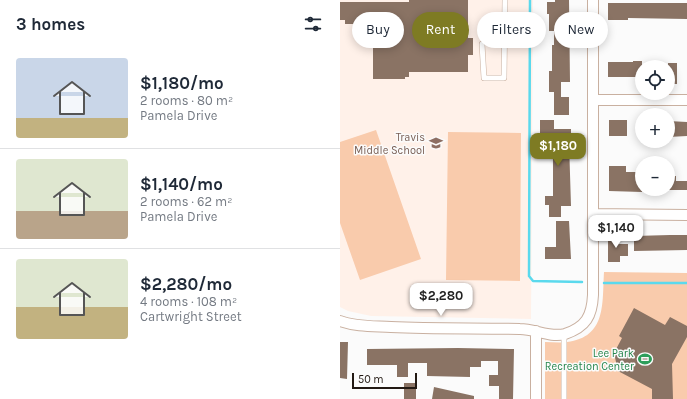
<!DOCTYPE html>
<meta charset="utf-8">
<style>
:root{--surface:#fff;--page:#f6f6f7;--text:#1f2937;--muted:#747a83;--line:#e0e1e3;--accent:#7e7b23}
body{margin:0;font-family:Karla,sans-serif;background:var(--page);color:var(--text);height:100vh;display:flex;flex-direction:column;font-size:15px;white-space:nowrap}
*{box-sizing:border-box;margin:0}
p{font-size:13px;color:var(--muted)}
.icon{flex:none;width:22px;height:22px;fill:none;stroke:currentColor;stroke-width:2;stroke-linecap:round;stroke-linejoin:round}
.map{position:relative;flex:1;overflow:hidden}
.side{display:flex;flex-direction:column;background:var(--surface);width:340px}
.side>*{flex:none}
.banner{position:absolute;left:12px;top:12px;width:275px;height:36px;display:flex;gap:8px}
.tools{position:absolute;left:295px;top:60px;display:grid;gap:8px}
.tools a{display:grid;place-items:center;width:40px;height:40px;border-radius:50%;background:var(--surface);box-shadow:0 2px 10px #0003;font-size:20px}
.scale{position:absolute;left:12px;bottom:10px;width:65px;box-sizing:border-box;padding-left:4px;border:2px solid #221913;border-top:0;font-size:11px;line-height:14px;white-space:nowrap;color:#221913;-webkit-text-stroke:3px #fbfbfb;paint-order:stroke}
.price{position:absolute;translate:-50% -34px;padding:0 9px;border-radius:8px;background:#fff;color:#222;font-size:13px;line-height:26px;filter:drop-shadow(0 1px 2px #0008)}
.price::after{content:'';position:absolute;left:50%;top:24px;width:12px;height:9px;margin-left:-6px;background:inherit;clip-path:polygon(0 0,100% 0,50% 100%)}
.price.on{background:var(--accent);color:#fff}
ul{padding:0;list-style:none}
li{display:flex;align-items:center;gap:12px;height:100px;padding:0 16px}
li+li{border-top:1px solid var(--line)}
li span{display:grid;place-items:center;flex:none;width:112px;height:80px;border-radius:4px;color:#555}
li>.icon{margin-inline-start:auto}
span .icon{width:48px;height:48px;fill:#fffc;stroke-width:1}
li b{font-size:17px}
h2{display:flex;justify-content:space-between;align-items:center;height:48px;padding:0 16px;font-size:17px}
.chip{padding:0 14px;border-radius:18px;background:var(--surface);box-shadow:0 2px 10px #0003;font-size:14px;line-height:36px}
.chip.on{background:var(--accent);color:#fff}
main{display:flex;flex:1;min-height:0}
.map>svg:first-child{display:block}
.built{fill:#fff1e9}
.green{fill:#f9cbac}
.lines{fill:none;stroke-linecap:round;stroke-linejoin:round}
.stream{stroke:#5ad9ed;stroke-width:2.5}
.building{fill:#8a7364}
.lane-casing{stroke:#c9b0a0;stroke-width:6}
.street-casing{stroke:#c9b0a0;stroke-width:12}
.lane{stroke:#fff;stroke-width:5}
.street{stroke:#fff;stroke-width:10}
.labels{text-anchor:middle;stroke-width:3;stroke-linejoin:round;paint-order:stroke}
.education-label{font-size:11px;fill:#785e54;stroke:#fbfbfb;text-anchor:end}
.leisure-label{font-size:11px;fill:#27864d;stroke:#fbfbfb;text-anchor:end}
</style>
<main>
<section class="side">
<h2>3 homes<svg class="icon" aria-label="filters" viewBox="0 0 24 24"><path d="M4 7h16M4 17h16"/><circle cx="9" cy="7" r="2"/><circle cx="15" cy="17" r="2"/></svg></h2>
<ul>
<li><span style="background:linear-gradient(#c9d6e8 75%,#c2b280 0)"><svg class="icon" aria-label="home" viewBox="0 0 24 24"><path d="M3 11l9-7 9 7M6 9v11h12V9"/></svg></span><div><b>$1,180/mo</b><p>2 rooms · 80 m²</p><p>Pamela Drive</p></div></li>
<li><span style="background:linear-gradient(#dfe7d0 65%,#b9a48a 0)"><svg class="icon" aria-label="home" viewBox="0 0 24 24"><path d="M3 11l9-7 9 7M6 9v11h12V9"/></svg></span><div><b>$1,140/mo</b><p>2 rooms · 62 m²</p><p>Pamela Drive</p></div></li>
<li><span style="background:linear-gradient(#dfe7d0 60%,#c2b280 0)"><svg class="icon" aria-label="home" viewBox="0 0 24 24"><path d="M3 11l9-7 9 7M6 9v11h12V9"/></svg></span><div><b>$2,280/mo</b><p>4 rooms · 108 m²</p><p>Cartwright Street</p></div></li>
</ul>
</section>
<div class="map">
<svg width="347" height="399" viewBox="0 0 347 399">
<rect width="100%" height="100%" fill="#fbfbfb"/>
<!-- built -->
<path class="built" d="M0 0H193L191 319 31 316 8 311 0 307Z"/>
<!-- green -->
<path class="green" d="M36 130 81 259 20 280 0 223V142Z
M108 132 181 133 180 281 106 280Z
M264 272 347 273V399H205V342C212 342 220 343 227 342 267 337 262 303 264 272Z"/>
<g class="lines">
<!-- stream -->
<path class="stream" d="M190 0 189 276 193 281 242 282
M264 283H347"/>
</g>
<!-- building -->
<path class="building" d="M69 0H128V38H133V55H128V72H69V77H65V79H33V35H14V24H5V20H0V2H69Z
M215 0H229L230 82H221V97H229V115H214V92H209V71H212V45H214V31H209V14H207V2H215Z
M268 3H347V19L288 18V20H268Z
M293 61H302V77H268V62H293Z
M328 63H337V84H328Z
M200 120H214V129H231V142H229L231 206H221V217H209V205H205V196H213V142H208L209 138H200Z
M269 120H287V136H269Z
M328 121 347 122V136L328 137Z
M269 166H286V172H299V175H302V192L269 191Z
M328 176H336V181H347V190H328Z
M216 221H229L231 259H205V247H216Z
M268 235H279V244H288V256H280V262H268Z
M330 235H347V250L294 251V236Z
M294 308 325 325 330 317 347 326V337L332 364 333 399H312V389L278 371 274 353 282 338 279 336Z
M0 342H8L7 379 0 378Z
M118 348 174 349 173 399H159V386H149V375H158V361H141V367H130V377L87 376V363H68V377H57V365H27V349Z
M64 383H76V399H64Z
M94 387 134 396V399H92Z"/>
<g class="lines">
<!-- lane casing -->
<g class="lane-casing">
<path id="lane" d="M142 44 144 78H164L165 0
M224 334V399"/>
</g>
<!-- street casing -->
<g class="street-casing">
<path id="street" d="M253 100H347
M253 214 347 215
M0 321C16 327 34 326 51 327 94 329 137 328 180 329 195 329 210 338 225 334 246 327 252 316 253 295V0
M196 331V399"/>
</g>
<!-- lane -->
<use href="#lane" class="lane"/>
<!-- street -->
<use href="#street" class="street"/>
</g>
<!-- icons -->
<defs>
<g id="school-bare" transform="scale(1.08)"><path d="M0-5L7-2L0 1L-7-2ZM-4 1L0 2.5L4 1V4Q0 6-4 4Z" fill="#8d6e63" stroke="#fbfbfb" stroke-width="2.5" paint-order="stroke"/></g>
<g id="stadium-bare" transform="scale(1.08)"><path d="M0-5a6.5 5 0 1 0 0 10a6.5 5 0 1 0 0-10ZM-3.5-1.8h7v3.6h-7Z" fill="#2e9e5b" stroke="#fbfbfb" stroke-width="2.5" paint-order="stroke"/></g>
</defs>
<g fill-rule="evenodd">
<use href="#school-bare" x="96" y="143"/>
<use href="#stadium-bare" x="305" y="359"/>
</g>
<g class="labels">
<!-- education labels -->
<g class="education-label">
<text x="85" y="141">Travis<tspan x="85" dy="13">Middle School</tspan></text>
</g>
<!-- leisure labels -->
<g class="leisure-label">
<text x="294" y="357">Lee Park<tspan x="294" dy="13">Recreation Center</tspan></text>
</g>
</g>
</svg>
<div class="tools">
<a><svg class="icon" aria-label="locate" viewBox="0 0 24 24"><circle cx="12" cy="12" r="6"/><path d="M12 2v4M12 18v4M2 12h4M18 12h4"/></svg></a>
<a>+</a>
<a>−</a>
</div>
<div class="scale">50 m</div>
<b class="price on" style="left:218px;top:167px">$1,180</b>
<b class="price" style="left:276px;top:249px">$1,140</b>
<b class="price" style="left:101px;top:317px">$2,280</b>
<div class="banner">
<a class="chip">Buy</a>
<a class="chip on">Rent</a>
<a class="chip">Filters</a>
<a class="chip">New</a>
</div>
</div>
</main>
